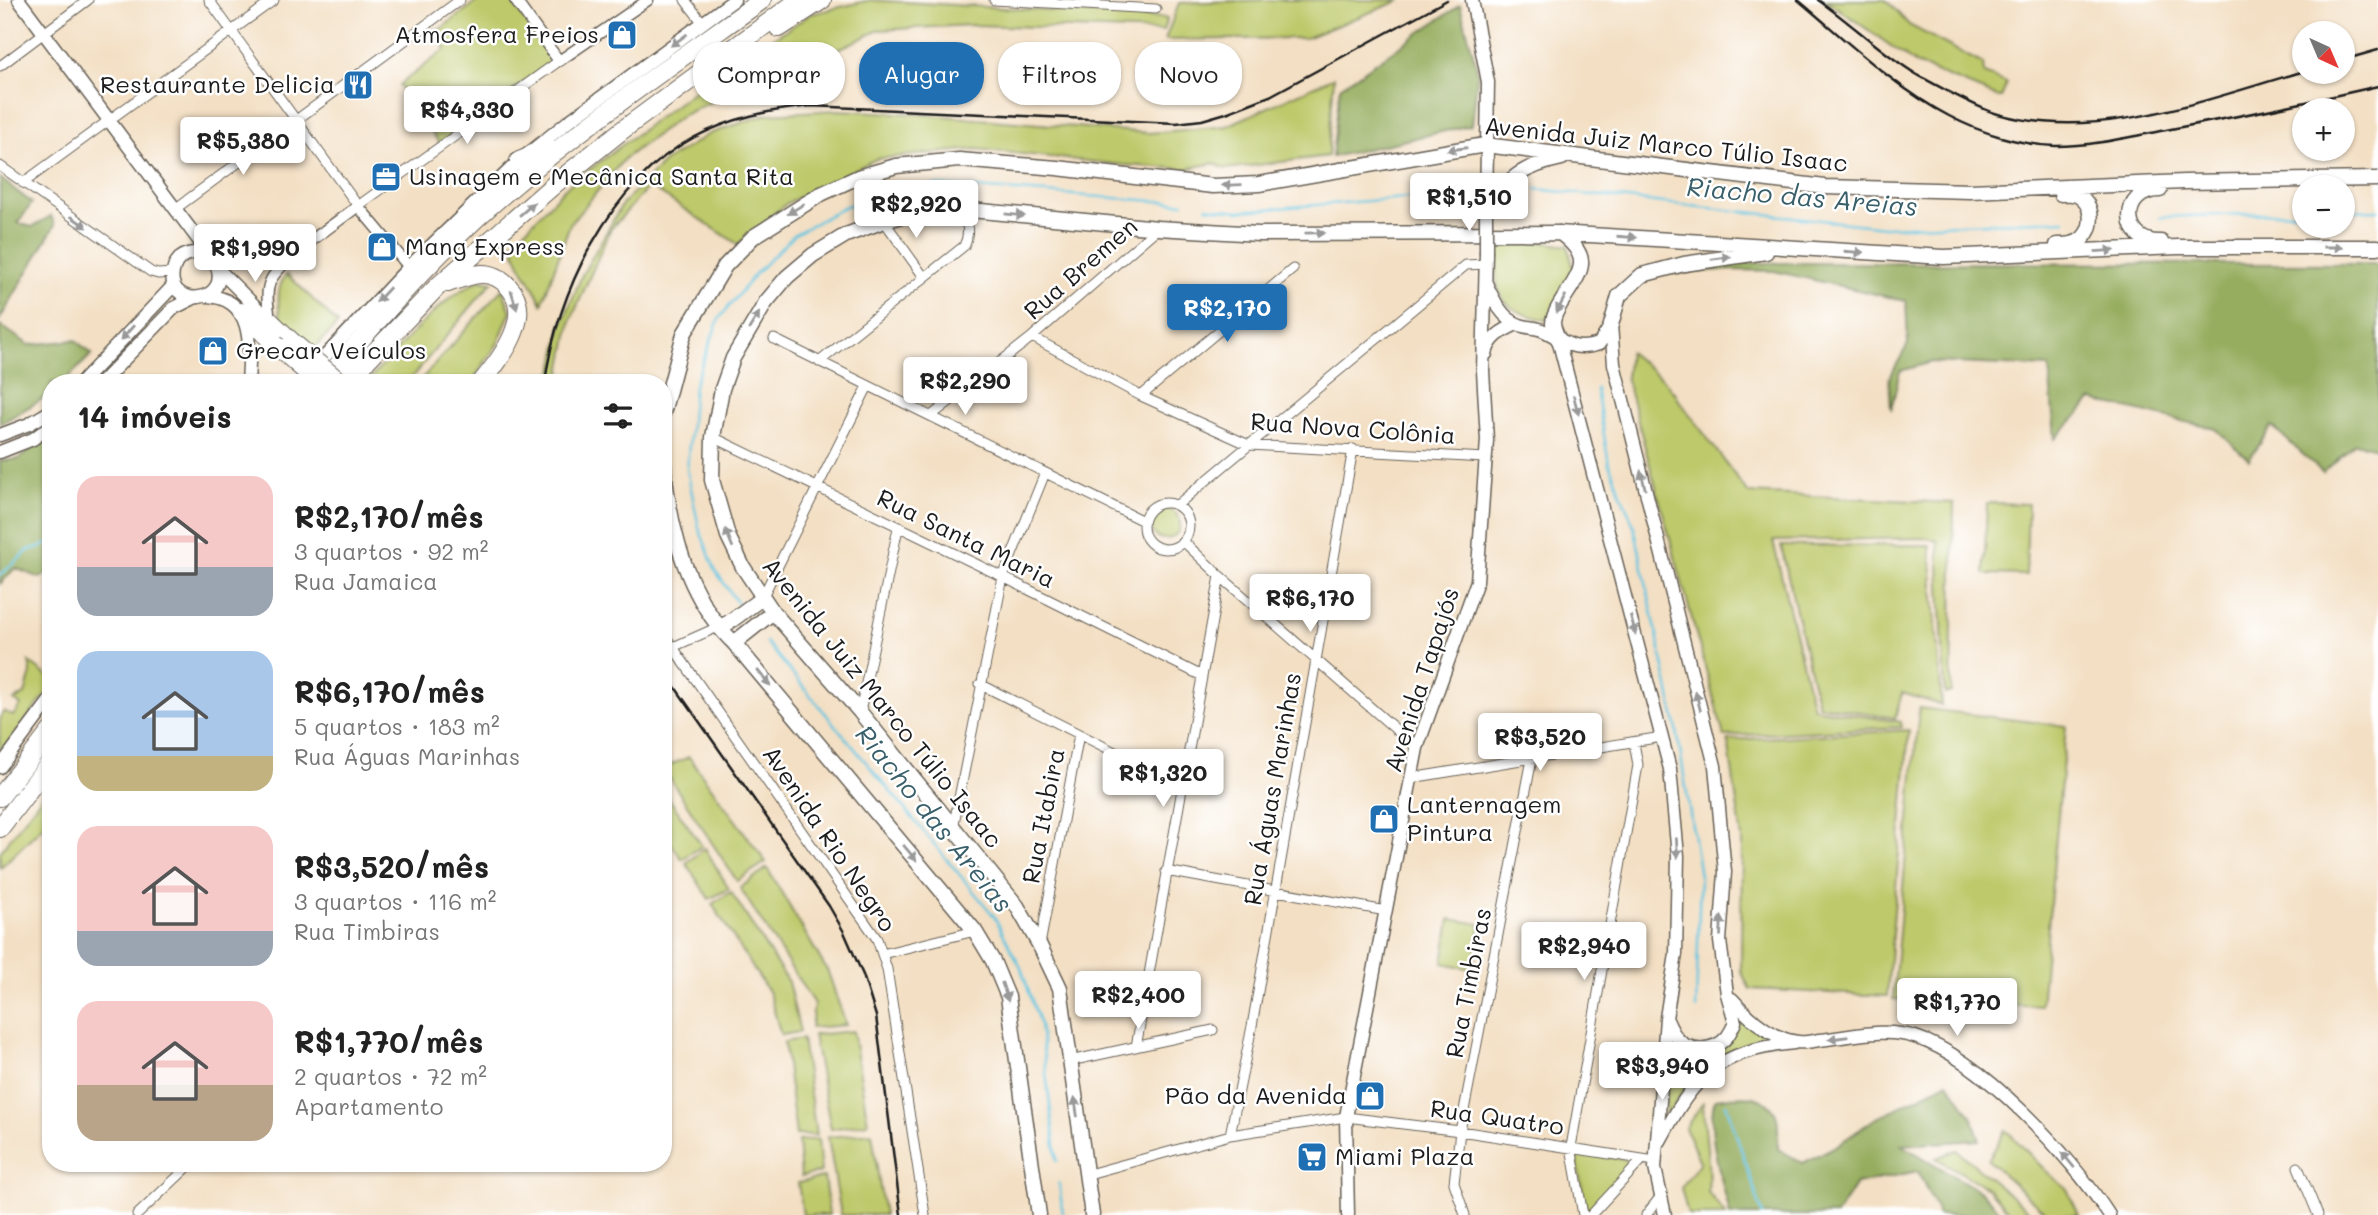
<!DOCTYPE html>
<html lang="pt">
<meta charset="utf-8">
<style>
:root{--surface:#fff;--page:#f6f6f6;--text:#222;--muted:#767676;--accent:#1f6fb2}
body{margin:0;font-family:Mali,sans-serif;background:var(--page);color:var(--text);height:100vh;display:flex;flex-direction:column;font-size:26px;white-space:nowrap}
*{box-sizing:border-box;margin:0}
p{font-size:23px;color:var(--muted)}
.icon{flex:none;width:38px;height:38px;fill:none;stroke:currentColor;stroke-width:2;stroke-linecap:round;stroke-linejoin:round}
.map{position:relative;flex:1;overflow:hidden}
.details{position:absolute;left:42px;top:374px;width:630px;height:798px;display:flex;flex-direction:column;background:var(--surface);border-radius:28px;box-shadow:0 2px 5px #0004}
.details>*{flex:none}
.guide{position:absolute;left:693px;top:42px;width:665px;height:63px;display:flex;gap:14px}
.needle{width:46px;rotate:136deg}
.controls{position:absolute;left:2292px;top:21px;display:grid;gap:14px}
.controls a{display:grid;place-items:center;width:63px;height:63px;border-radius:50%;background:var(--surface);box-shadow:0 2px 5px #0004;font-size:35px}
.price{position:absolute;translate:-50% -60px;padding:0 16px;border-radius:7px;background:#fff;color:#222;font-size:23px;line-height:46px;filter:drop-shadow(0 2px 4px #0008)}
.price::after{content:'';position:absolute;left:50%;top:42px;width:21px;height:16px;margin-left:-10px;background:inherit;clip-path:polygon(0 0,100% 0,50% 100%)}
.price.active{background:var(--accent);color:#fff}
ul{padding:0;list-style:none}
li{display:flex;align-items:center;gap:21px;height:175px;padding:0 35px}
li span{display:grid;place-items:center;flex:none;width:196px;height:140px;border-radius:21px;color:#555}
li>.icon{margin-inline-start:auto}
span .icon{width:84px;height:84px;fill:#fffc;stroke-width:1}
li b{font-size:30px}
h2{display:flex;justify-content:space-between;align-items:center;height:84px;padding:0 35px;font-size:30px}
.tag{padding:0 24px;border-radius:28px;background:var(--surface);box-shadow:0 2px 5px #0004;font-size:24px;line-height:63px}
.tag.active{background:var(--accent);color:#fff}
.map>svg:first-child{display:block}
.green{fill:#bdc96b;stroke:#6c7244;stroke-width:2}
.forest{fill:#96ad5f;stroke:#59643e;stroke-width:2}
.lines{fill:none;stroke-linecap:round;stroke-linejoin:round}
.stream{stroke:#62c4e0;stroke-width:2.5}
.minor-casing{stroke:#676056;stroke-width:11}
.tertiary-casing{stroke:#676056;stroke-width:13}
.secondary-casing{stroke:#676056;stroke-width:15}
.primary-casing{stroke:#676056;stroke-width:17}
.motorway-casing{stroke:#676056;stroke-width:20}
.minor{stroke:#fff;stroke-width:9}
.tertiary{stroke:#fff;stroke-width:10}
.secondary{stroke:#fff;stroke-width:12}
.primary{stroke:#fff;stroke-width:14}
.motorway{stroke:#fff;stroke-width:18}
.rail{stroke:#1c1c1c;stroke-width:2.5}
.secondary-bridge-casing{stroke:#676056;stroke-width:15;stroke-linecap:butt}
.motorway-bridge-casing{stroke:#676056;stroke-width:20;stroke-linecap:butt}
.secondary-bridge{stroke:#fff;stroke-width:12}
.motorway-bridge{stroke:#fff;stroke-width:18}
.oneway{fill:#999}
.labels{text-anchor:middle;stroke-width:5;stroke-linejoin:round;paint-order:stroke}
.poi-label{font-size:24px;fill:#1c1c1c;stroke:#fff;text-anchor:start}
.street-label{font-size:24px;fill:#1c1c1c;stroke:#fff}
.water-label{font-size:26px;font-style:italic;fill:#385f6a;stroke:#fff}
</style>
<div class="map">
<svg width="2378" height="1215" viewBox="0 0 2378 1215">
<rect width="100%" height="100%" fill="#fff"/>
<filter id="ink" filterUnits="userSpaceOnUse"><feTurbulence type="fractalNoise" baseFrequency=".0143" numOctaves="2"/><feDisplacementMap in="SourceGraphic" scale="14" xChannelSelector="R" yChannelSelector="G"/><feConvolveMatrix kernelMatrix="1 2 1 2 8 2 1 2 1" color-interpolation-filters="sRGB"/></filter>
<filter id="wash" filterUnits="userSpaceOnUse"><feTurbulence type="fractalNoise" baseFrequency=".00686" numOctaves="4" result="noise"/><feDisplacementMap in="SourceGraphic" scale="28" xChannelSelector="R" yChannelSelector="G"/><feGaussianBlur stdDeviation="1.57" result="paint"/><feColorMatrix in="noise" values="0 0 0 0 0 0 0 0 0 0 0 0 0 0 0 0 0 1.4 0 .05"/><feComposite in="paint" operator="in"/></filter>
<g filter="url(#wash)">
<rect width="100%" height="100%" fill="#f3dfc3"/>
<!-- green -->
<path class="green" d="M479 0H511L554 60 440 144 399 85 446 49 435 31 425 36 436 28 439 30Z
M870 0 1167 18 1163 31 972 25 879 30 834 51 824 75 773 80 717 99 683 115 624 159 570 224 542 304C534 284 515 263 513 243L565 188 711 78 811 14Z
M1264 0H1401L1306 38 1165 40 1179 3Z
M1826 0H1886L1909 25 1983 64 1984 74 2007 83 2001 98 1918 65Z
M1334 77 1328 156 1226 169 1213 163 1187 169 1123 165 976 149 876 159 787 203 739 245 649 186 610 230 571 320 559 383H551L561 327 582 275 623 203 664 162 709 134 767 114 837 110 917 114 1149 133 1227 126Z
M1541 242 1568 246 1574 271 1547 320C1495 310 1494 291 1496 244Z
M287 274 338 324 315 348 280 318C278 303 276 286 287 274Z
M480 280 492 282 407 383H366C398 349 438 299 480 280Z
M502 289 511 311 498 343 471 383H418Z
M1629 352 1665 381 1748 493 1954 503 1951 692 1945 694 1938 541 1926 538 1773 541 1813 708 1901 722 1902 727 1724 736 1626 378Z
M1987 503 2028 504 2026 575 1984 574Z
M1150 524a15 15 0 1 1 30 0a15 15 0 1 1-30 0Z
M1930 545 1942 705 1902 693 1895 718 1818 705 1781 546Z
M29 662 51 679V688L0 753V717L4 711 13 716 21 705 14 700 25 694 31 673Z
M1919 708 2066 726 2041 1006 1893 999Z
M1909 730 1887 996 1750 989 1741 971 1742 839 1728 740Z
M689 757 766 862 737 881 663 768Z
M51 784V818L0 868V852Z
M663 790 702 846 682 859 663 833Z
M705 848 729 889 709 899 686 863Z
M767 868 828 972 846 1025 811 1028 814 1004 740 888Z
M731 892 788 982 800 1032 781 1035 769 993 712 904Z
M1450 919 1481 924 1473 969 1443 963Z
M1739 1019 1779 1040C1720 1051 1694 1066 1665 1120L1669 1040 1683 1048 1716 1050Z
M853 1031 868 1123 831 1129 813 1035Z
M802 1039 816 1135H796L784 1042Z
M1703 1103C1704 1133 1711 1162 1708 1192L1726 1215H1688L1681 1188 1700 1162 1685 1128Z
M2006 1130 2046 1171 2067 1189 2079 1215H2048L1988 1160Z
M872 1133 884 1215H841L828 1137Z
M818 1139 821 1172 801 1177 798 1141Z
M1957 1150 2030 1212 2033 1215H2012L1989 1189 1936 1158Z
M1575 1152 1636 1161 1587 1214Z
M824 1177 829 1215H803L798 1183Z"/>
<!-- forest -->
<path class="forest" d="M1460 5 1478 72 1472 125 1332 157 1340 87Z
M0 178 32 203 18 223 32 227 51 216 55 225 0 319Z
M1726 263 2378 264V448L2355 443 2323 473 2272 426 2249 460 2216 429 2092 400 2055 439 2049 367 1932 362 1900 371 1891 410 1889 379 1908 344 1906 301 1774 271 1726 270 1673 273Z
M0 325 29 345 75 340 92 354 63 383H51V394L0 424Z
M51 433V571L40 578 15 568 0 584V461L19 459Z
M1948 1082 1972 1117 1980 1140 1902 1145 1983 1193 2003 1215H1939L1918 1171 1856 1184 1836 1215H1730C1723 1182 1705 1131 1715 1099 1736 1096 1764 1090 1776 1115 1780 1123 1777 1139 1778 1149L1803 1163 1836 1146 1873 1120Z"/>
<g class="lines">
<!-- stream -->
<path class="stream" d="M1536 189 1884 227 2065 220
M1206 207 1239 211 1458 194
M2343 211 2378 210
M2160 217 2305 212
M1596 389 1609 464 1634 526 1676 725 1700 876 1696 1009
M0 575 29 550 51 543
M738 604 715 570 699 528 687 469 694 385 719 319 755 274 795 234 846 206 934 185 1184 203
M766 642 994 916 1021 968 1040 1025 1057 1161
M1726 1104 1763 1215
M1059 1183 1063 1215"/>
</g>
</g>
<g filter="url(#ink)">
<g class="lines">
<!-- minor casing -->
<g class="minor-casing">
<path id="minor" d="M209 0 358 206 559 61
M685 0 703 23
M994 0 1156 9
M0 66 88 0
M0 166 151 272 158 274 173 273
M23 183 274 0
M175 209 460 0
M884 221 924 277
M1032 337 1141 396 1249 445 1485 458
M774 339 1143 521
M819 362 964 246C971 231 967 223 960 209
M1141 396 1293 269
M931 416 1032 337 1158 228
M713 437 1003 577 1202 676
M1143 526a23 23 0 1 1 46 0a23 23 0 1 1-46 0Z
M1177 505 1466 265 1486 264
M1183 541 1220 576 1417 748
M762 598 868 386
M663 633 877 939 887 969 925 1215
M673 647 718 627
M980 684 1182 786
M860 712 898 528
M1411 778 1662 737
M953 828 1003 577 1045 473
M1166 871 1386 911
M1040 945 1079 734
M882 954 975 931
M1136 1047 1220 576
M1070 1061 1213 1030
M1230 1135 1252 1026 1353 449
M2298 1167 2318 1215
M1085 1175 1230 1135 1346 1117 1460 1131 1655 1161
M137 1215 191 1164
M1465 1215 1454 1183 1460 1131 1532 759
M1583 1215 1571 1147 1638 765 1634 743
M1591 1215 1642 1160
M1646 1215 1661 1196"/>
</g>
<!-- tertiary casing -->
<g class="tertiary-casing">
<path id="tertiary" d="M515 0 559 61 648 0
M270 321C269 309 265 294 270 282 278 261 338 222 358 206L409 267"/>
</g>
<!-- secondary casing -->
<g class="secondary-casing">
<path id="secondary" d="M19 0 215 262C236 306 161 310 174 268 179 252 197 250 210 257
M1472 0 1488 82 1486 211
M218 269 270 321
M1486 283C1493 299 1502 319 1520 325 1527 328 1535 327 1542 330 1566 340 1570 353 1599 344L1611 325
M207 296C255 298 250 348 248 383
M1611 325 1614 364 1715 766 1725 872 1720 941 1727 994 1735 1022C1733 1027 1730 1033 1727 1037 1715 1051 1689 1053 1677 1038 1672 1032 1669 1024 1666 1018
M1558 339 1670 769 1678 856 1676 954 1666 1018 1655 1168 1665 1215
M1486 354C1489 338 1503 330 1517 324
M81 383 174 285
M101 383 174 308 192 299
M300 383 409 267 519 161 569 121 734 0
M0 435 29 424 51 411
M0 452 33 439 51 426
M0 767 51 699
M1732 999C1748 1017 1772 1039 1798 1042 1804 1043 1813 1041 1819 1040 1850 1037 1884 1027 1915 1037 1981 1058 2072 1157 2109 1215
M1660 1141C1695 1075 1717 1051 1794 1043
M1348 1215 1346 1117 1417 748 1477 581 1487 440 1483 371 1486 253"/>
</g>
<!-- primary casing -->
<g class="primary-casing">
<path id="primary" d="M2160 190C2119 190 2121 244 2161 242
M1486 208C1508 178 1524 166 1562 158
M2057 245C2066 245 2076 245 2083 238 2095 226 2093 203 2077 195 2073 193 2066 194 2061 194
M1611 325 1619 296 1642 275 1684 264 1766 252
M1558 339C1557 335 1553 328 1553 323 1553 316 1558 308 1561 303 1580 272 1595 259 1560 233
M663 413 684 334 725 266 753 237 821 194 858 177 896 166 959 160 1057 168 1213 186 1259 184 1485 145 1825 187 1970 191 2184 182 2378 179
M663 457C668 522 685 596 734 643L975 931 993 961 1008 997 1039 1215
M718 627 728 623 762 598
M734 643 773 612
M1092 1215 1060 988 1040 946 1017 906 860 712 773 612 743 567 728 536 712 480 713 437 722 389 733 358 766 302 787 277 813 255 846 235 884 221 906 215 960 209 1158 228 1259 234 1558 233 1944 257 2178 247H2378"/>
</g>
<!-- motorway casing -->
<g class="motorway-casing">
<path id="motorway" d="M779 28 822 0
M519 161 534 155 547 146
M448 283C470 275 490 266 508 286 536 315 500 360 481 383
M242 312 275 344
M270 321 292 342
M322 383C376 323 429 260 490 206 575 131 670 66 762 0
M345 383 438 286 556 183 621 131 799 0
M0 797 51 731
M0 828 51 761"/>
</g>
<!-- minor -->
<use href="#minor" class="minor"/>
<!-- tertiary -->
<use href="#tertiary" class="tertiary"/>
<!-- secondary -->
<use href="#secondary" class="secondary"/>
<!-- primary -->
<use href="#primary" class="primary"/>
<!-- motorway -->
<use href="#motorway" class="motorway"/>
<!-- rail -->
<path class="rail" d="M1798 0C1846 40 1894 87 1949 116 1981 133 2020 145 2056 146 2094 146 2133 136 2171 129 2240 116 2309 102 2378 86
M1818 0C1850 22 1884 55 1916 74 1936 85 1977 108 1998 114 2099 143 2208 98 2305 71
M2343 60 2378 50
M545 383C556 294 610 182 693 138 731 118 768 110 811 106L1176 123 1202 120 1226 113 1270 96 1447 0
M663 670 829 906 844 932 863 975 876 1016 901 1215"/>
<!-- secondary-bridge casing -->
<g class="secondary-bridge-casing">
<path id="secondary-bridge" d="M1486 214V253"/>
</g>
<!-- motorway-bridge casing -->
<g class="motorway-bridge-casing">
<path id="motorway-bridge" d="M292 342 341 383
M275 344 319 383"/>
</g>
<!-- secondary-bridge -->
<use href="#secondary-bridge" class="secondary-bridge"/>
<!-- motorway-bridge -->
<use href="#motorway-bridge" class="motorway-bridge"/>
</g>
<!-- one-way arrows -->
<defs><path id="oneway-solid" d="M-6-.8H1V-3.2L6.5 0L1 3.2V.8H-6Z" transform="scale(1.75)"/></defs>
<g class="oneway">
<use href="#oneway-solid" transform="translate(679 40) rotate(144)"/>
<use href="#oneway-solid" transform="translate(1457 149) rotate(172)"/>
<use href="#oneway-solid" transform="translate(1232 185) rotate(178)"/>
<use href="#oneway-solid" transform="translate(527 209) rotate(-41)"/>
<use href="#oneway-solid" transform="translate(796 209) rotate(148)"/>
<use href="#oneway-solid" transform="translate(1015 215) rotate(6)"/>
<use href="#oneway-solid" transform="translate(79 222) rotate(35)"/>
<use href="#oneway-solid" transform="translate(1315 233) rotate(-1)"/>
<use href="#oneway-solid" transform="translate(1627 237) rotate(4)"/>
<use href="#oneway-solid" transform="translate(2333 247)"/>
<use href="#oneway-solid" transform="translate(2105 251) rotate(-3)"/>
<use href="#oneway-solid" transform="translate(1854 252) rotate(4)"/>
<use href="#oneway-solid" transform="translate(1721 258) rotate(-8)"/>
<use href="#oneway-solid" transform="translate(383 295) rotate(133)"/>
<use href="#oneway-solid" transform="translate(514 300) rotate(73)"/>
<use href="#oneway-solid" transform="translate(1561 304) rotate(118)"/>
<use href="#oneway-solid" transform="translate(754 321) rotate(-58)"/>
<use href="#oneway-solid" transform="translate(127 333) rotate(132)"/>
<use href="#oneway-solid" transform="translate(1576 405) rotate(75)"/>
<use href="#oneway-solid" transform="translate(1643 480) rotate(-104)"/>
<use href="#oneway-solid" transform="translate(729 538) rotate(-112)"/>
<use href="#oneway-solid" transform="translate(1633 625) rotate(75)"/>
<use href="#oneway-solid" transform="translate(764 678) rotate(50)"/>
<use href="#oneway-solid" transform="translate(1698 701) rotate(-104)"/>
<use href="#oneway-solid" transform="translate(1677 848) rotate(86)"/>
<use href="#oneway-solid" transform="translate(910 853) rotate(50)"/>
<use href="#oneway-solid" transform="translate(1721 926) rotate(-87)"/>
<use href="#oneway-solid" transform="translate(1005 992) rotate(71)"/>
<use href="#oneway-solid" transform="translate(1838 1038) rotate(172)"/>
<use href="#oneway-solid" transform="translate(1076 1107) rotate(-98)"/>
<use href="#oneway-solid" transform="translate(2068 1160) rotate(-129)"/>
</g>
</g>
<!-- icons -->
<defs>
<g id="shop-square" transform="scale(1.575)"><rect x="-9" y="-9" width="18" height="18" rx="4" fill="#1f6fb2" stroke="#fff"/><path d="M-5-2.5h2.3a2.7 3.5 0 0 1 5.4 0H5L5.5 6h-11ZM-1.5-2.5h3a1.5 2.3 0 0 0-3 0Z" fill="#fff"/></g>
<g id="restaurant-square" transform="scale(1.575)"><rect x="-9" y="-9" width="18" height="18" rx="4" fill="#1f6fb2" stroke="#fff"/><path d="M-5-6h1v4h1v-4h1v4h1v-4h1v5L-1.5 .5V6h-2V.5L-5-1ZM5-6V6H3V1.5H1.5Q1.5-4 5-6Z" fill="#fff"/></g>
<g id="office-square" transform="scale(1.575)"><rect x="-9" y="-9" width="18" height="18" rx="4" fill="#1f6fb2" stroke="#fff"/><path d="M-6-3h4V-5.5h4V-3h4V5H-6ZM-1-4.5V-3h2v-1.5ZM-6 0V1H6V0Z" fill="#fff"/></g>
<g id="supermarket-square" transform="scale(1.575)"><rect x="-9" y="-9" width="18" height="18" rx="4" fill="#1f6fb2" stroke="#fff"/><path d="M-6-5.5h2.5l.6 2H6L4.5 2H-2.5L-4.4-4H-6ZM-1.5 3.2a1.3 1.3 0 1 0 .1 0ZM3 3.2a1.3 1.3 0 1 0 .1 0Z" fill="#fff"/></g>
</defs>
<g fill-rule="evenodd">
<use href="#shop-square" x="622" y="35"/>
<use href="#restaurant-square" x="358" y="85"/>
<use href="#office-square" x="386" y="177"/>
<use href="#shop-square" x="382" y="247"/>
<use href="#shop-square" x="213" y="351"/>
<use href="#shop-square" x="1384" y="819"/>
<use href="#shop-square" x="1370" y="1096"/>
<use href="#supermarket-square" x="1312" y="1157"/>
</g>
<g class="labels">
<!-- poi labels -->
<g class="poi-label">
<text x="599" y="43" text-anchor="end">Atmosfera Freios</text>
<text x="335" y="93" text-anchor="end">Restaurante Delicia</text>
<text x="409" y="185">Usinagem e Mecânica Santa Rita</text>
<text x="405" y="255">Mang Express</text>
<text x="236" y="359">Grecar Veículos</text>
<text x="1407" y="813">Lanternagem<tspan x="1407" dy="28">Pintura</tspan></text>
<text x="1347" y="1104" text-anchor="end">Pão da Avenida</text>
<text x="1335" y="1165">Miami Plaza</text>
</g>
<!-- street labels -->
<g class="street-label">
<text transform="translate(1666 145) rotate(6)" y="8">Avenida Juiz Marco Túlio Isaac</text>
<text transform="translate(1081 269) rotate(-41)" y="8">Rua Bremen</text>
<text transform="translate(1353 429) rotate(4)" y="8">Rua Nova Colônia</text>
<text transform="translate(966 539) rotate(26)" y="8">Rua Santa Maria</text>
<text transform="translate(1422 680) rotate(-72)" y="8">Avenida Tapajós</text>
<text transform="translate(882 703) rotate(51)" y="8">Avenida Juiz Marco Túlio Isaac</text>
<text transform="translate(1273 789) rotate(-80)" y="8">Rua Águas Marinhas</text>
<text transform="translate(1044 816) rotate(-79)" y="8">Rua Itabira</text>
<text transform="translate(829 839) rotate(56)" y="8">Avenida Rio Negro</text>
<text transform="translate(1469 983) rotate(-79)" y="8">Rua Timbiras</text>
<text transform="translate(1497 1118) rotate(8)" y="8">Rua Quatro</text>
</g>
<!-- water labels -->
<g class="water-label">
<text transform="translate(1802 197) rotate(5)" y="9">Riacho das Areias</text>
<text transform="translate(934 819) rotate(51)" y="9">Riacho das Areias</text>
</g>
</g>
</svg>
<div class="controls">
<a><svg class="needle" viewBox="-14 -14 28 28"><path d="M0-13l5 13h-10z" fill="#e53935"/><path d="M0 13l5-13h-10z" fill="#767676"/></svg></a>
<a>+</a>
<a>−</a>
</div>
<b class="price" style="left:467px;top:146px">R$4,330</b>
<b class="price" style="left:243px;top:177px">R$5,380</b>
<b class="price" style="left:1469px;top:233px">R$1,510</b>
<b class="price" style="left:916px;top:240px">R$2,920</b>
<b class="price" style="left:255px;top:284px">R$1,990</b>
<b class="price active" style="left:1227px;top:344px">R$2,170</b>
<b class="price" style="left:965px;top:417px">R$2,290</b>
<b class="price" style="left:1310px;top:634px">R$6,170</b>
<b class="price" style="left:1540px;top:773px">R$3,520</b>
<b class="price" style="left:1163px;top:809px">R$1,320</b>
<b class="price" style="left:1584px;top:982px">R$2,940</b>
<b class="price" style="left:1138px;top:1031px">R$2,400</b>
<b class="price" style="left:1957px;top:1038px">R$1,770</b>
<b class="price" style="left:1662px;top:1102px">R$3,940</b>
<div class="guide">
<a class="tag">Comprar</a>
<a class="tag active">Alugar</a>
<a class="tag">Filtros</a>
<a class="tag">Novo</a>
</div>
<section class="details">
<h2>14 imóveis<svg class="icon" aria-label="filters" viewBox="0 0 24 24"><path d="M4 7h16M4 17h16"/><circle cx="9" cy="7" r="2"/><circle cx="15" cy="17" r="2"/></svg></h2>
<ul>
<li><span style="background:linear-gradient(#f6c9c9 65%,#9aa5b1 0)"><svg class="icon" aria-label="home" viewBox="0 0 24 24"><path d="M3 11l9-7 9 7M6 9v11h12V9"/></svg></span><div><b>R$2,170/mês</b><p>3 quartos · 92 m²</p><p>Rua Jamaica</p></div></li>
<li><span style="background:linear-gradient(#a9c7e8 75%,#c2b280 0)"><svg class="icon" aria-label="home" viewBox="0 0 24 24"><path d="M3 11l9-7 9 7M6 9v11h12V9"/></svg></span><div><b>R$6,170/mês</b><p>5 quartos · 183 m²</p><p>Rua Águas Marinhas</p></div></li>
<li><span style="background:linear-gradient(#f6c9c9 75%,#9aa5b1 0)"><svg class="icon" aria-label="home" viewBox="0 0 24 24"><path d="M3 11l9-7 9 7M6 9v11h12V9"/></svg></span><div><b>R$3,520/mês</b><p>3 quartos · 116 m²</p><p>Rua Timbiras</p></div></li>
<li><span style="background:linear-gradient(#f6c9c9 60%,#b9a48a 0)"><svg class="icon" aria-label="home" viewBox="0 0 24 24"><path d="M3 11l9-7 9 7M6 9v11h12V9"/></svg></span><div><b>R$1,770/mês</b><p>2 quartos · 72 m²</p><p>Apartamento</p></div></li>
</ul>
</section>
</div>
